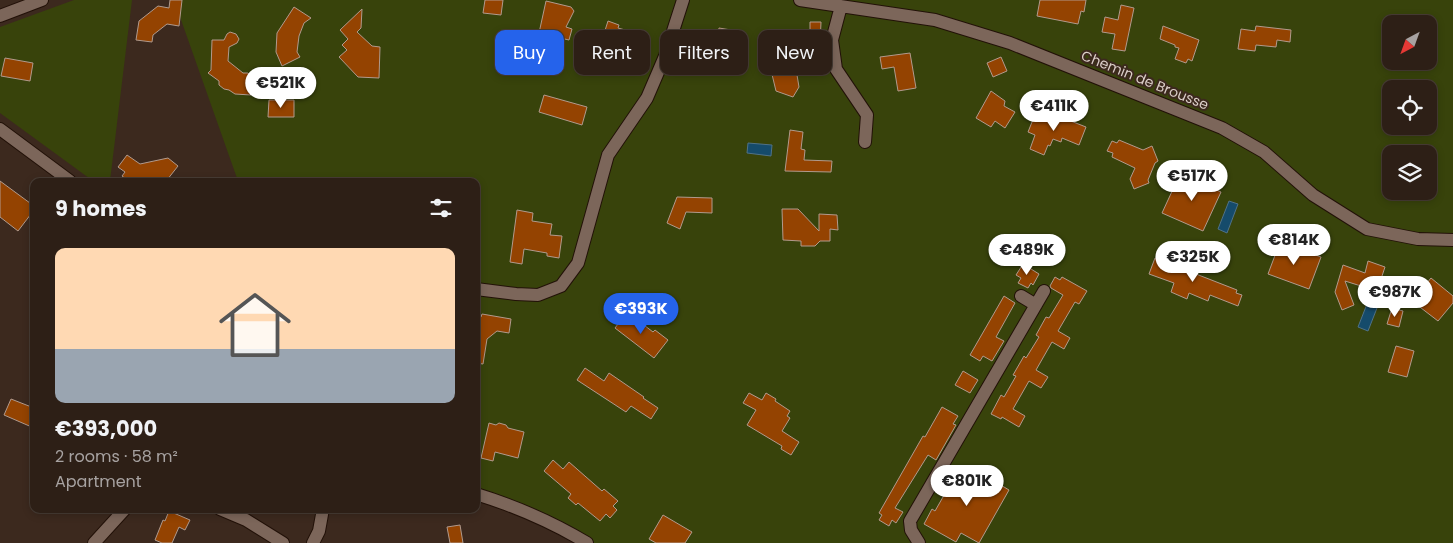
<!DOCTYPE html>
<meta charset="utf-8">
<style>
:root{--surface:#2d1f16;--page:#35271f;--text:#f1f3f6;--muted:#a7a2a1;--line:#483d35;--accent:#2563eb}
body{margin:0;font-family:Poppins,sans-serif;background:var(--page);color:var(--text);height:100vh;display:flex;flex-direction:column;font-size:19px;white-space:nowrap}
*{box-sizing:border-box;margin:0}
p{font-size:16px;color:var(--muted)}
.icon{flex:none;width:28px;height:28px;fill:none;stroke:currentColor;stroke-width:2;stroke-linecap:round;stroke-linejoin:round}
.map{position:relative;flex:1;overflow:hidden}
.side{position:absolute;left:30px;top:178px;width:450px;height:335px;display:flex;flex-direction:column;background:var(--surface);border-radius:10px;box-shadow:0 2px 8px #0003,0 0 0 1px var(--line)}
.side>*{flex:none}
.top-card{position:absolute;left:495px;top:30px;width:475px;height:45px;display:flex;gap:10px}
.needle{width:32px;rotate:221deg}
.controls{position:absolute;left:1382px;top:15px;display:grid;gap:10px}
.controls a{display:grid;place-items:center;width:55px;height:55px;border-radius:10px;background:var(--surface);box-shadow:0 2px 8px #0003,0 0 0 1px var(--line);font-size:25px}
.price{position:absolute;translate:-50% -42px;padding:0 11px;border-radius:18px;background:#fff;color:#222;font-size:16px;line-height:32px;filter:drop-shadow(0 1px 2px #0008)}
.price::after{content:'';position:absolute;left:50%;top:30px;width:15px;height:11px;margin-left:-8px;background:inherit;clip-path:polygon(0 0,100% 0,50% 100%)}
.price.selected{background:var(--accent);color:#fff}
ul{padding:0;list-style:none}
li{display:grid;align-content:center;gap:10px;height:265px;padding:0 25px}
li span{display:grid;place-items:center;height:155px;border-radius:10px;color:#555}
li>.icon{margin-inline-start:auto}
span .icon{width:90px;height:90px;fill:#fffc;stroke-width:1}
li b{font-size:21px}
h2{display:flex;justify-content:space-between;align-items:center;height:60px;padding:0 25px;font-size:21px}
.pill{padding:0 18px;border-radius:10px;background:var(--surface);box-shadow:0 2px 8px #0003,0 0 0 1px var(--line);font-size:18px;line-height:45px}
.pill.selected{background:var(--accent);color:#fff}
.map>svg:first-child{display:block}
.green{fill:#38430b;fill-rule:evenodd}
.water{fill:#154b6b;stroke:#507287}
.building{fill:#944301;stroke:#b19a8d}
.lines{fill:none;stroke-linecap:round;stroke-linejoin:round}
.minor-casing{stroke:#221108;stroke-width:14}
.minor{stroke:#7c665a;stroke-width:12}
.labels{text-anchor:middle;stroke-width:4;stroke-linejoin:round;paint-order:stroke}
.street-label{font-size:14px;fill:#dbcec8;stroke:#3c291e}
</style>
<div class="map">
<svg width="1453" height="543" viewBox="0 0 1453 543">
<rect width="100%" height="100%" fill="#3c291e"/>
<!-- green -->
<path class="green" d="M74 0H132L110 181H93L0 113V27Z
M174 0H1453V543H587L476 494V181H238ZM1391 24H1429V61H1391ZM1391 89H1429V126H1391ZM1391 154H1429V191H1391Z"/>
<!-- water -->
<path class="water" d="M748 143 772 145 771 156 747 153Z
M1229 201 1238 204 1227 233 1218 229Z
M1367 304 1377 308 1368 331 1358 327Z"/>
<!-- building -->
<path class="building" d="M170 0H182L179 26 167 24 153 35 152 42 136 40 139 21 158 6 169 8Z
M485 0H503L501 15 483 13Z
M1040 0H1086L1084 12 1081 11 1078 24 1037 16Z
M546 1 571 7 574 11 566 27 572 29 569 40 539 33Z
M1121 5 1134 8 1125 51 1112 49 1115 34 1102 32 1105 17 1118 20Z
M294 7 311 18 304 23 299 36 297 52 300 57 282 66 276 52 277 33Z
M362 9 361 28 357 32 372 46 380 47 379 78 358 77 339 57 347 50 342 45 348 39 340 30Z
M608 21 619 25 618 28 647 36 641 58 624 53 625 50 601 43Z
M810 22H821L820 45 822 46 800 45 794 60 799 65 796 69 799 87 793 97 776 91 770 66 788 30 810 40Z
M1163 26 1199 40 1192 61 1188 59 1186 63 1175 59 1179 48 1175 47V45L1160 39Z
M1256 26 1291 30 1290 42 1277 40 1276 47 1256 45 1255 51 1238 49 1241 29 1255 31Z
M719 28 743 32 740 49 716 45 715 52 699 50 701 36 717 39Z
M230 32 236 34 239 39 237 43 229 47 228 61 243 73H248L251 77V95L235 94 229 90 224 89 219 85V81L208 73 211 70 212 40H224L227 34Z
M910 53 916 88 898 91 894 67 882 69 880 57Z
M1001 57 1007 71 993 77 987 63Z
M5 58 33 63 30 81 1 76Z
M991 91 1005 101 1004 106 1015 112 1005 128 995 121 991 127 976 118Z
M544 95 587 107 582 125 539 112Z
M269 100H294V117H268Z
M1036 112 1057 120 1058 116 1086 127 1079 145 1062 138 1061 142 1053 139 1050 146 1048 145 1044 155 1030 149 1035 135 1028 132Z
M790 130 803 132 801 149 805 150 804 160 832 161 831 172 785 171Z
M1119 140 1143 150 1152 146 1158 161 1155 163 1148 180 1149 183 1134 189 1130 179 1135 168 1112 157 1113 153 1107 151 1112 141 1117 143Z
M127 155 140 164 168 158 178 166 167 180 129 181 122 176 125 172 118 167Z
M1180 174 1221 192 1203 231 1162 213Z
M0 181 34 206V210L18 231 0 217Z
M677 197 712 198V213L686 212 680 229 667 223Z
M782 209H798L819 231V214L837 215 838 230 830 229V241H820L815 246H801V241L783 240Z
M517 210 533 213 532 221 552 224 550 235 562 236 559 258 547 256V253L524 249 522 264 510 262Z
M1280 242 1321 257 1309 289 1268 274Z
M1155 258 1180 267 1181 265 1198 271 1196 274 1237 290 1236 293 1242 295 1238 306 1210 295 1208 301 1189 293 1187 299 1171 292 1174 283 1149 274Z
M1368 261 1385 267 1377 291 1345 281 1354 305 1342 310 1335 292 1343 265 1365 273Z
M1023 264 1039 274 1033 285 1031 283 1028 288 1018 283 1021 278 1016 275Z
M1055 277 1060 280 1062 277 1087 291 1079 304 1075 302 1058 331 1070 338 1064 349 1052 342 1036 370 1048 377 1041 388 1029 381 1013 409 1025 416 1019 427 1002 417 1001 419 991 414 1001 395 1004 397 1016 376 1013 375 1024 356 1026 358 1039 337 1036 335 1046 317 1049 318 1063 295 1051 288 1050 286Z
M1431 278 1453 296V303L1438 321 1412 301Z
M1004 296 1015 303 996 337 1004 341 992 361 983 356 980 361 970 355Z
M1392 308 1403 311 1399 327 1387 324Z
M627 312 653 332 655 330 668 340 654 358 615 328Z
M482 314 511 319 509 333 497 331 487 339 483 364 476 363V316L481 317Z
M1396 346 1414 351 1407 377 1388 372Z
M585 368 604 381 609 373 644 397 643 398 658 408 651 419 631 406 626 412 577 380Z
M963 371 978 380 970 393 955 385Z
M749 393 762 400 766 393 776 399 775 401 790 411 787 416 790 418 782 431 799 442 791 455 781 449 782 446 747 425 756 410 743 403Z
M11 399 34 408V428L4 415Z
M942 407 958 416 953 424 956 425 936 460 928 455 895 508 903 512 896 523 892 520 889 526 879 520 882 515 879 513 923 436 925 437Z
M489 423 496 425 499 423 506 425 508 428 524 432 518 458 495 452 493 461 481 458Z
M553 460 563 469 569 462 602 491 604 489 618 501 613 506 617 510 610 518 606 514 600 521 578 503 576 505 568 498 571 494 544 471Z
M964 466 994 483V481L1009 490 979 543 961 533 956 542 924 524 932 509 935 511 955 476 958 478Z
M169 511 190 520 185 530 179 527 172 543H162L155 540 163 520 165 521Z
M663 515 692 532 685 543H656L649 539Z
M460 525 463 543H450L447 527Z"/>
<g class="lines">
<!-- minor casing -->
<g class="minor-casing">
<path id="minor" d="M800 0 935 20 1010 43 1222 128 1264 152 1313 195 1367 229 1418 239 1453 240
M841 6 832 40 836 69 867 115 865 142
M0 16 42 0
M0 129 70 181
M476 289 516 294 538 295 561 286 578 263 608 155 647 98 665 56 683 0
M1021 296 1036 305
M476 494C515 506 552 522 587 543
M220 509 246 520 283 543
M94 543 125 509
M313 543 319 531 323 509
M919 543 911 530 910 521 1044 291"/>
</g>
<!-- minor -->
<use href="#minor" class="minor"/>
</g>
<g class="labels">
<!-- street labels -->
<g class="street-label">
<text transform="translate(1145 80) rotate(22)" y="5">Chemin de Brousse</text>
</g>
</g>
</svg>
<div class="controls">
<a><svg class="needle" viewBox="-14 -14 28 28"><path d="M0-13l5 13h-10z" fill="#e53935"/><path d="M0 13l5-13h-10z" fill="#a7a2a1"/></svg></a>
<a><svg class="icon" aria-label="locate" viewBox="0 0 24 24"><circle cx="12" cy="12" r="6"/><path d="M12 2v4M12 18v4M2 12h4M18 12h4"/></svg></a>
<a><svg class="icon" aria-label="layers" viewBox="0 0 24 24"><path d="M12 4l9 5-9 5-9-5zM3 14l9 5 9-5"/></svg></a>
</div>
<b class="price" style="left:281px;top:109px">€521K</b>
<b class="price" style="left:1054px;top:132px">€411K</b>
<b class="price" style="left:1192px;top:202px">€517K</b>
<b class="price" style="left:1294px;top:266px">€814K</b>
<b class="price" style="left:1027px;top:276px">€489K</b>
<b class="price" style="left:1193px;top:283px">€325K</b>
<b class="price" style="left:1395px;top:318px">€987K</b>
<b class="price selected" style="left:641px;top:335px">€393K</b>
<b class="price" style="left:967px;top:507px">€801K</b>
<div class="top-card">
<a class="pill selected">Buy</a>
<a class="pill">Rent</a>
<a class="pill">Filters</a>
<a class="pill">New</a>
</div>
<section class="side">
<h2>9 homes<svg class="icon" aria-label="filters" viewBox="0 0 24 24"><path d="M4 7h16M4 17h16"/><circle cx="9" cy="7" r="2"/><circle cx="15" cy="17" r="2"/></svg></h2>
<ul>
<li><span style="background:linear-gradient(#ffd9b3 65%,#9aa5b1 0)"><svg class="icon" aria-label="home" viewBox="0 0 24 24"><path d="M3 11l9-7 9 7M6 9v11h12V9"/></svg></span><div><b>€393,000</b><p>2 rooms · 58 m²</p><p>Apartment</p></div></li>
</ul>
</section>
</div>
